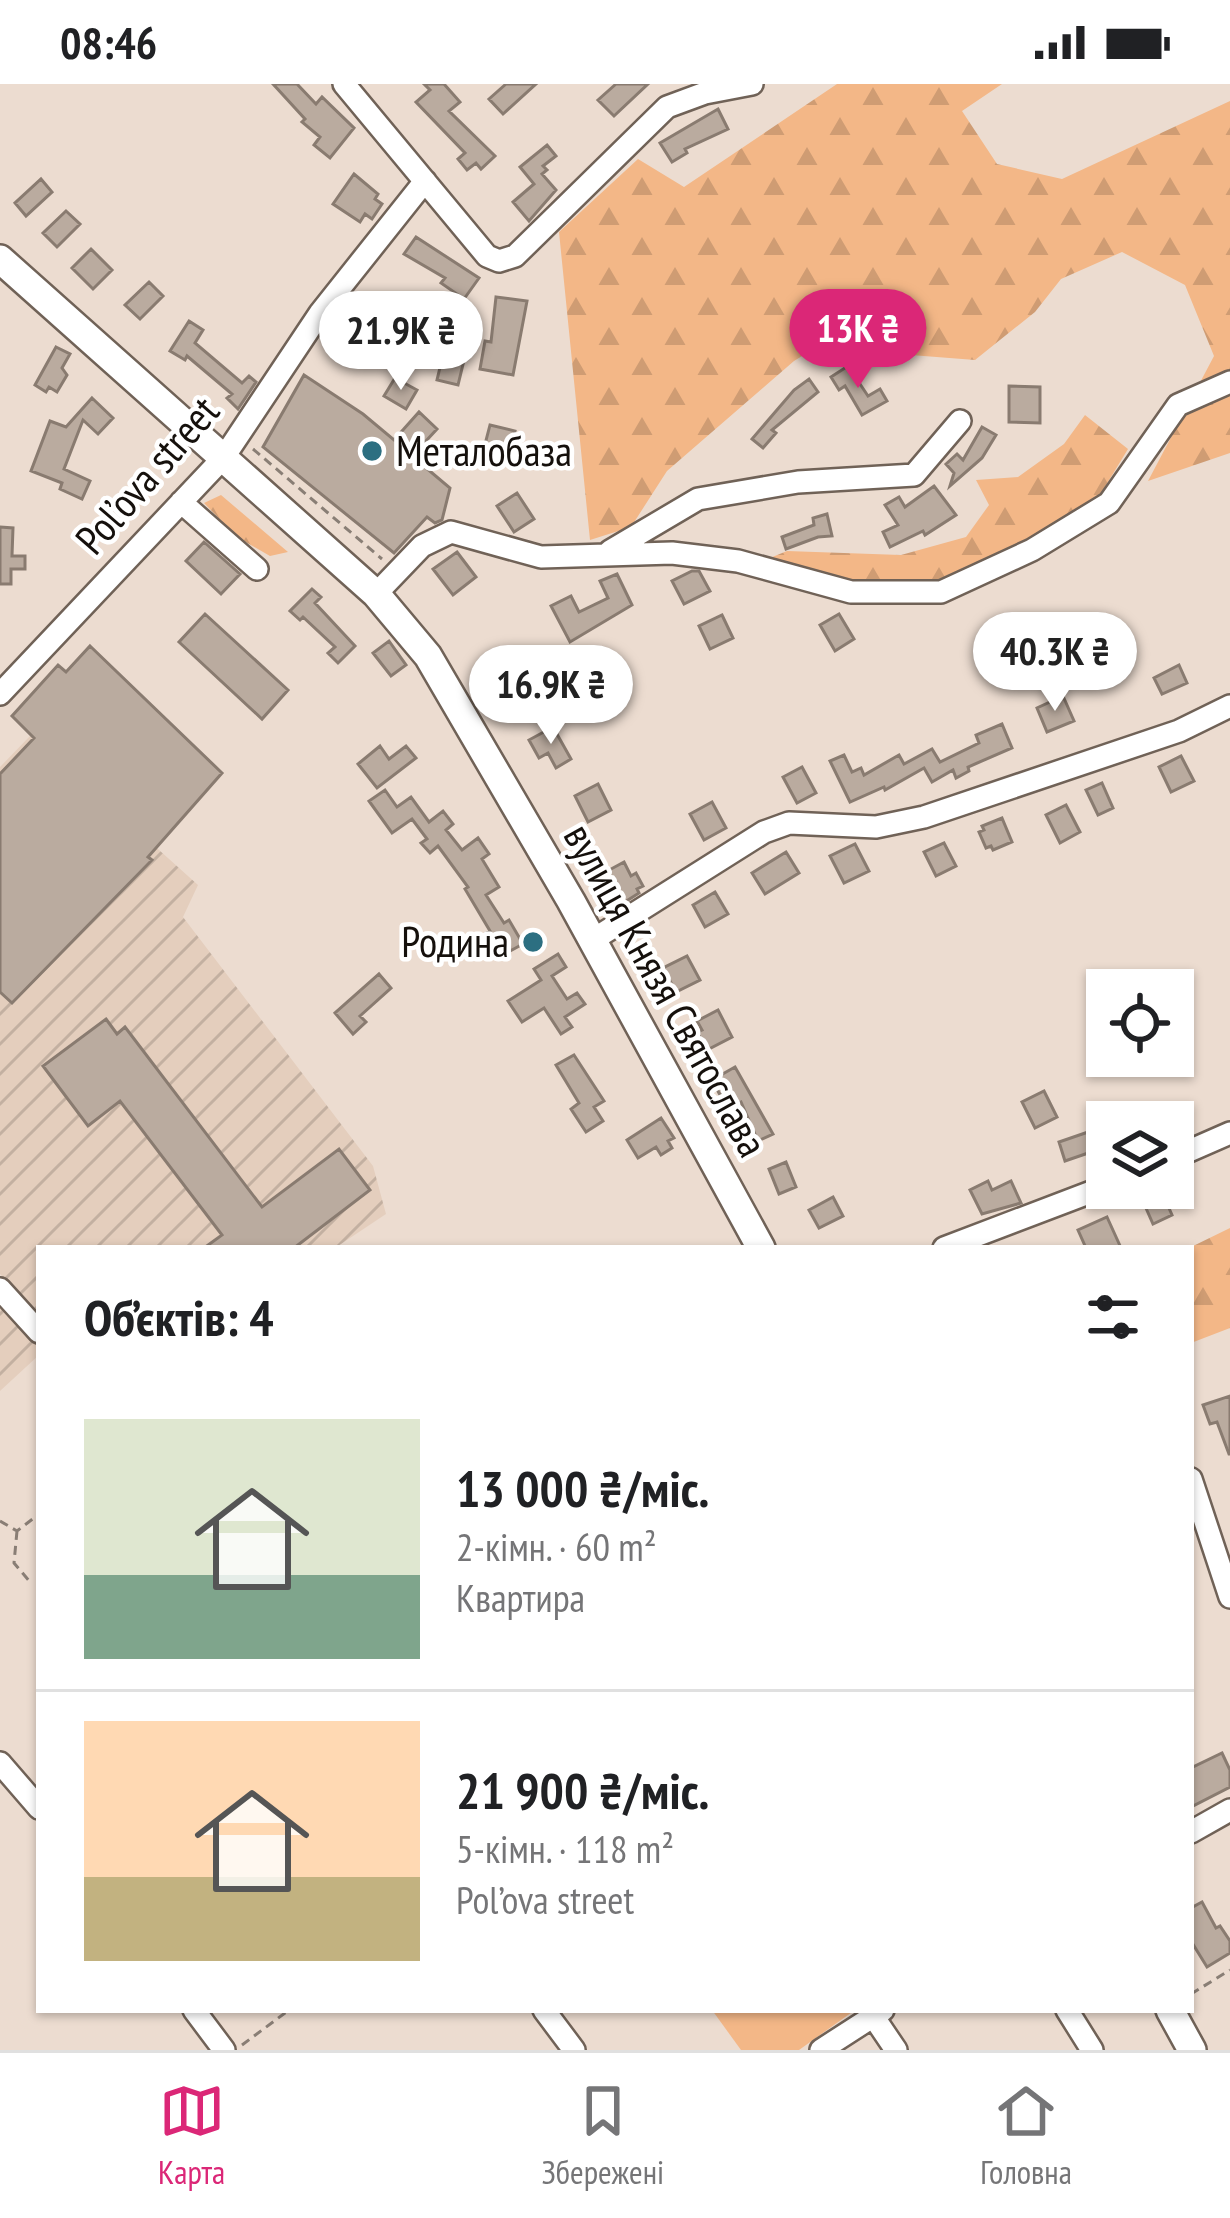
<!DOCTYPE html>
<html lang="uk">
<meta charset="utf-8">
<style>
:root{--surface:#fff;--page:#f2f2f2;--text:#202124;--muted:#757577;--line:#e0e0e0;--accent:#db2777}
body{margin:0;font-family:"PT Sans Narrow",sans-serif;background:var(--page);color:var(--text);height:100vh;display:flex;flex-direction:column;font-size:45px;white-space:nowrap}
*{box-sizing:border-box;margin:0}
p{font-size:39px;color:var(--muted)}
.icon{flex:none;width:66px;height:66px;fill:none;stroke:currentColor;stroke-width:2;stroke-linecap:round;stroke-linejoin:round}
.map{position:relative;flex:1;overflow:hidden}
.drawer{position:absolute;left:36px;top:1161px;width:1158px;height:768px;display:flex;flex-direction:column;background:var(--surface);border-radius:0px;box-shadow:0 3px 9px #0004}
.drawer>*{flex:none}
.controls{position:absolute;left:1086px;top:885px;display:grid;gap:24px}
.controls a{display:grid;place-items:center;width:108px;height:108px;border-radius:0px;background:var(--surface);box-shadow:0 3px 9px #0004;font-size:60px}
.price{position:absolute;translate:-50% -102px;padding:0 27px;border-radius:42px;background:#fff;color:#222;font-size:39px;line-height:78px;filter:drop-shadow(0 3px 6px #0008)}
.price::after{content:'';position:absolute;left:50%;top:72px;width:36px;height:27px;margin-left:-18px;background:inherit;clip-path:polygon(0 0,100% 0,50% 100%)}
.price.selected{background:var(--accent);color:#fff}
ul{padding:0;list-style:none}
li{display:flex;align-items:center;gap:36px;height:300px;padding:0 48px}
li+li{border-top:3px solid var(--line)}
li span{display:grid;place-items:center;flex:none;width:336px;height:240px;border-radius:0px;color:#555}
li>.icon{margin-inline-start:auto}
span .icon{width:144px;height:144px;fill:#fffc;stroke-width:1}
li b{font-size:51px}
h2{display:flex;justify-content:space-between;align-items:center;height:144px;padding:0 48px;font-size:51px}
.status{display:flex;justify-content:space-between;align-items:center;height:84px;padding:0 60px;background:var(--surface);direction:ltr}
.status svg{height:33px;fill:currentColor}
.tab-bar{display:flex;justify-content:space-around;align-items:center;height:168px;border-top:3px solid var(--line);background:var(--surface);font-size:33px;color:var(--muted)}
.tab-bar a{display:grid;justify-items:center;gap:6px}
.tab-bar .selected{color:var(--accent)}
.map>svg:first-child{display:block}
.industrial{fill:url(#industrial-furrows)}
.forest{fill:url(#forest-firs)}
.pitch{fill:#f3b787}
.building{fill:#baab9f;stroke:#897b70;stroke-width:3}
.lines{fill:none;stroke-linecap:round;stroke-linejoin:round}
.minor-casing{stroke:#706257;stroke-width:26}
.major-casing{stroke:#706257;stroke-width:32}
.path{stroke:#897e75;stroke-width:3;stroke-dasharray:9 6;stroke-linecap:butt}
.minor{stroke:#fff;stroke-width:21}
.major{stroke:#fff;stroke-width:27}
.poi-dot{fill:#2c6f81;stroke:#fff;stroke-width:4.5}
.labels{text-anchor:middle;stroke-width:9;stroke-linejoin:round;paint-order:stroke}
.poi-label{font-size:42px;fill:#15100c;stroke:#fff;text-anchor:start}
.street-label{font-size:42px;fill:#15100c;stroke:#fff}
</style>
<div class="status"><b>08:46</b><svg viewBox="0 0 49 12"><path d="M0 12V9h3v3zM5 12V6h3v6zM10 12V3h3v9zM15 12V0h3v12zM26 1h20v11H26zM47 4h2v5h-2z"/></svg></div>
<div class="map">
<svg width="1230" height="1966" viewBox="0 0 1230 1966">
<defs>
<pattern id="industrial-furrows" width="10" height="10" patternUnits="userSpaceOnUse" patternTransform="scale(3)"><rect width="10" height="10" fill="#e4cebd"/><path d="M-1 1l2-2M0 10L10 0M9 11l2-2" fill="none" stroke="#c3b0a1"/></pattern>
<pattern id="forest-firs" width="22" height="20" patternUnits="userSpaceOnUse" patternTransform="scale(3)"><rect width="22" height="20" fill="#f3b787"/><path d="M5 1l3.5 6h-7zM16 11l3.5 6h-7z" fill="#cf9c73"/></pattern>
</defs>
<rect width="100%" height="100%" fill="#ecdcd0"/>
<!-- industrial -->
<path class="industrial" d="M31 651 198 801 183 833 373 1082 386 1130 335 1164H39V1230L0 1190V683Z
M0 1220 39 1263V1271L0 1307Z"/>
<!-- forest -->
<path class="forest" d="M837 0H1002L962 27 997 80 1062 95 1230 17V369L1148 397 1214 272 1185 201 1122 168 1061 195 1035 228 975 276 898 270 860 236 794 277 667 387 631 443 590 456 559 148 638 75 684 103Z
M1085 331 1128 365 1097 416 1031 455 937 496H850L765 476 787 467 901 471 966 453 989 421 976 396 1018 393 1064 360Z
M221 411 288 468 270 472 237 453 204 419Z
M1230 1144V1244L1191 1259 1189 1164Z"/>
<!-- pitch -->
<path class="pitch" d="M712 1926H855L799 1966H741Z"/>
<!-- building -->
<path class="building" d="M273 0H297L316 20 322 13 354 44 330 74 314 61 320 53 302 38 305 35Z
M424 0H444L460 18 449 27 495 72 481 85 476 79 467 86 458 75 465 69 416 18 430 6Z
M506 0H536L503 30 489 15Z
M616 0H648L614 32 598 16Z
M718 25 728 45 685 65 687 69 672 78 660 59Z
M547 61 556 72 543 82 547 86 542 90 556 106 529 137 513 118 534 100 520 83Z
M354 90 378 110 375 115 382 120 372 135 365 130 360 138 333 120Z
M41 95 52 108 26 132 15 119Z
M66 127 80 140 57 163 43 149Z
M416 153 479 194 464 215 441 199 445 194 404 170Z
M91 165 112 186 93 205 72 184Z
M149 198 163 212 140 235 125 221Z
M496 213 527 217 513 291 480 285 485 257 491 258Z
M189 237 203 246 195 259 242 299 249 292 256 298 238 325 227 314 232 310 187 272 185 276 170 267Z
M56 263 70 270 62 284 67 291 57 308 49 303 46 308 35 301Z
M444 267 465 272 458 301 437 296Z
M848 282 868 312 880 305 887 317 862 331 845 302 839 306 831 293Z
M304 291 363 330 394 356 419 328 437 345 412 372 450 404 442 436 435 439 427 433 394 469 263 363Z
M395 294 417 306 406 325 384 312Z
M809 295 818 308 772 346 776 349 763 364 752 355 794 306Z
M1009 302 1040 303V339L1009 338Z
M92 314 113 334 98 350 83 336 64 385 90 397 82 415 60 405 62 399 31 387 50 337 66 343Z
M490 341 515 347 507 378 482 372Z
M982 343 996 351 982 374 950 402 954 389 946 380 957 370 963 376Z
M934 402 956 431 925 451 923 447 890 463 883 448 898 441 885 421 899 413 905 423Z
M517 409 534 435 514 448 497 422Z
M827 430 832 452 818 453 786 465 782 453 814 441 813 434Z
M0 443 13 444 12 472H25V485H11V500H0Z
M204 458 240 490 221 510 186 477Z
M457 468 476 493 453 511 433 485Z
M692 487H699L710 507 684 520 672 497Z
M617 490 632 521 570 558 551 522 571 512 579 528 608 514 600 497Z
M312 505 321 513 315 519 355 562 338 579 328 569 335 563 303 533 300 536 290 527Z
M205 530 288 606 262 635 179 558Z
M839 530 854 555 835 567 820 541Z
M722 531 733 554 710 565 699 542Z
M389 557 406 581 391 592 373 569Z
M90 562 222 689 148 773 152 776 12 919 0 908V690L34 654 12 632 58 581 66 588Z
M1179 581 1187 599 1162 610 1154 594Z
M1063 612 1074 637 1047 648 1037 624Z
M1002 640 1012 664 968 683 969 687 956 694 953 686 932 698 924 684 885 706 884 703 850 718 830 677 844 671 852 688 861 684 864 691 899 671 904 680 932 665 940 678 979 659 976 651Z
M553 643 571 675 556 684 548 669 539 674 529 656Z
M380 662 389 675 406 662 416 674 377 704 358 680Z
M1181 672 1194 697 1171 708 1159 683Z
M802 683 816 709 797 719 783 693Z
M1102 699 1113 724 1098 731 1086 706Z
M598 700 611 726 588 738 575 712Z
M385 706 397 723 411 713 429 738 443 727 453 740 446 746 462 766 478 754 489 770 482 775 499 803 486 811 504 839 509 836 523 860 510 867 504 857 490 866 481 852 490 847 465 805 468 803 438 762 430 769 421 759 427 755 412 735 392 749 369 717Z
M712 718 726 744 704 756 690 730Z
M1066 721 1080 748 1060 759 1046 731Z
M1002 734 1012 758 993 766 991 762 986 764 979 748 984 746 982 742Z
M944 759 956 782 936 792 924 768Z
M855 760 869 787 844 799 830 772Z
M786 768 799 789 765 810 752 789Z
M624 778 631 792 636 789 643 802 637 805 639 809 617 823 600 791Z
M715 808 728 830 705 843 693 821Z
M558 870 566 883 552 892 567 915 577 909 585 920 565 933 572 943 561 950 544 924 522 938 508 917 541 896 534 885Z
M687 872 700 896 676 908 663 884Z
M379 890 391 904 360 932 366 938 353 950 335 929Z
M718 926 732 953 707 966 697 948 702 946 697 937Z
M106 935 117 950 125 943 262 1123 339 1065 370 1106 294 1164H204L222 1151 120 1017 88 1042 43 982Z
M574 971 604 1017 594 1023 603 1037 586 1048 571 1025 579 1019 556 981Z
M735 983 773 1050 758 1057 741 1018 735 1021 727 1007 720 1011 712 996Z
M1044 1007 1057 1033 1035 1044 1022 1018Z
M661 1034 674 1054 668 1057 672 1064 661 1071 656 1063 638 1074 627 1056Z
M1091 1047 1097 1066 1065 1077 1059 1058Z
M786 1078 796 1103 779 1110 769 1085Z
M988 1097 992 1106 1011 1097 1021 1119 982 1130 970 1106Z
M1161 1106 1172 1131 1153 1140 1142 1115Z
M833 1113 843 1132 819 1144 809 1126Z
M1107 1133 1121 1164H1086L1078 1146Z
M1230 1312V1370H1229L1217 1338 1210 1340 1203 1321Z
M1222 1669 1230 1686V1703L1191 1723V1684Z
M1202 1818 1216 1844 1220 1842 1230 1857V1869L1207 1883 1191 1857V1824Z"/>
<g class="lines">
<!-- minor casing -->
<g class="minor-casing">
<path id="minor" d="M344 0 487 172 499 177 515 172 667 23 705 9 752 0
M181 418 257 485
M610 467 698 415 798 398 914 391 960 337
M376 510 422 462 451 448 541 473 672 469 738 477 851 508H941L1032 466 1109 419 1178 321 1230 298
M0 610 224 373 320 229 425 97
M591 857 764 748 789 739 876 743 924 733 1179 647 1230 622
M1173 1074 1230 1049
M944 1164 1107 1102
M0 1205 39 1248
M1191 1395 1230 1513
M0 1679 39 1724
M1191 1748 1230 1726
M194 1926 224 1966
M544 1926 574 1966
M1067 1926 1092 1966
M873 1932 896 1966
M821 1966 883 1926"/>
</g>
<!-- major casing -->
<g class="major-casing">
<path id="major" d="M0 175 376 510 428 572 571 817 761 1164
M1170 1926 1192 1966"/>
</g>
<!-- path -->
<path class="path" d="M253 365 382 475
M0 1437 17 1447 39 1430
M17 1447 14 1479 31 1499
M1191 1910 1230 1886
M242 1961 289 1926"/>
<!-- minor -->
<use href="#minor" class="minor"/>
<!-- major -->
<use href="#major" class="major"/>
</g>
<!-- markers -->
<g class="poi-dot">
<circle cx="372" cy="367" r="12"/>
<circle cx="533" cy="858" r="12"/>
</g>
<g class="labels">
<!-- poi labels -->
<g class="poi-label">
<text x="396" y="382">Металобаза</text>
<text x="509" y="873" text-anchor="end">Родина</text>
</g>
<!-- street labels -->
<g class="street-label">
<text transform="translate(147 391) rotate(-49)" y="15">Pol’ova street</text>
<text transform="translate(666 906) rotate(61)" y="15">вулиця Князя Святослава</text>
</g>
</g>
</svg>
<div class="controls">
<a><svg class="icon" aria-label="locate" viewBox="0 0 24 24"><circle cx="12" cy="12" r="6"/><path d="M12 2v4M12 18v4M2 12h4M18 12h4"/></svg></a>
<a><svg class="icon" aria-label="layers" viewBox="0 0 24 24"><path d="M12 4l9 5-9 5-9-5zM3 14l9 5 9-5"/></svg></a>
</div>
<b class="price selected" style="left:858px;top:307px">13K ₴</b>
<b class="price" style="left:401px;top:309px">21.9K ₴</b>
<b class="price" style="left:1055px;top:630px">40.3K ₴</b>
<b class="price" style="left:551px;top:663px">16.9K ₴</b>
<section class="drawer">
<h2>Об’єктів: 4<svg class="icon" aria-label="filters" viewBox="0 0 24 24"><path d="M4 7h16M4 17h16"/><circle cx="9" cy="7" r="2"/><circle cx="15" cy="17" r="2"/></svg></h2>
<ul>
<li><span style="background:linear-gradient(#dfe7d0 65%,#7fa58c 0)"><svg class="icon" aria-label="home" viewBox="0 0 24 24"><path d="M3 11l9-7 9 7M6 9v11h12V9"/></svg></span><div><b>13 000 ₴/міс.</b><p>2-кімн. · 60 m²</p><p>Квартира</p></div></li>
<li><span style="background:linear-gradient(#ffd9b3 65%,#c2b280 0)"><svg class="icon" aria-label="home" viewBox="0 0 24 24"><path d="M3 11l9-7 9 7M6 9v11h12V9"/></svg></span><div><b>21 900 ₴/міс.</b><p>5-кімн. · 118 m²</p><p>Pol’ova street</p></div></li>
</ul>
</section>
</div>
<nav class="tab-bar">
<a class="selected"><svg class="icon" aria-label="map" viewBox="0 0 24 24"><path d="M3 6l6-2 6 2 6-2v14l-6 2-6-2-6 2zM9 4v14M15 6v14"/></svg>Карта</a>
<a><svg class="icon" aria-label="saved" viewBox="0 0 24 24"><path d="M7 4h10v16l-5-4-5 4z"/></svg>Збережені</a>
<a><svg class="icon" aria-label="home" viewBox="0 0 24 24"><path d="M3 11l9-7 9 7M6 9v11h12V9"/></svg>Головна</a>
</nav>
